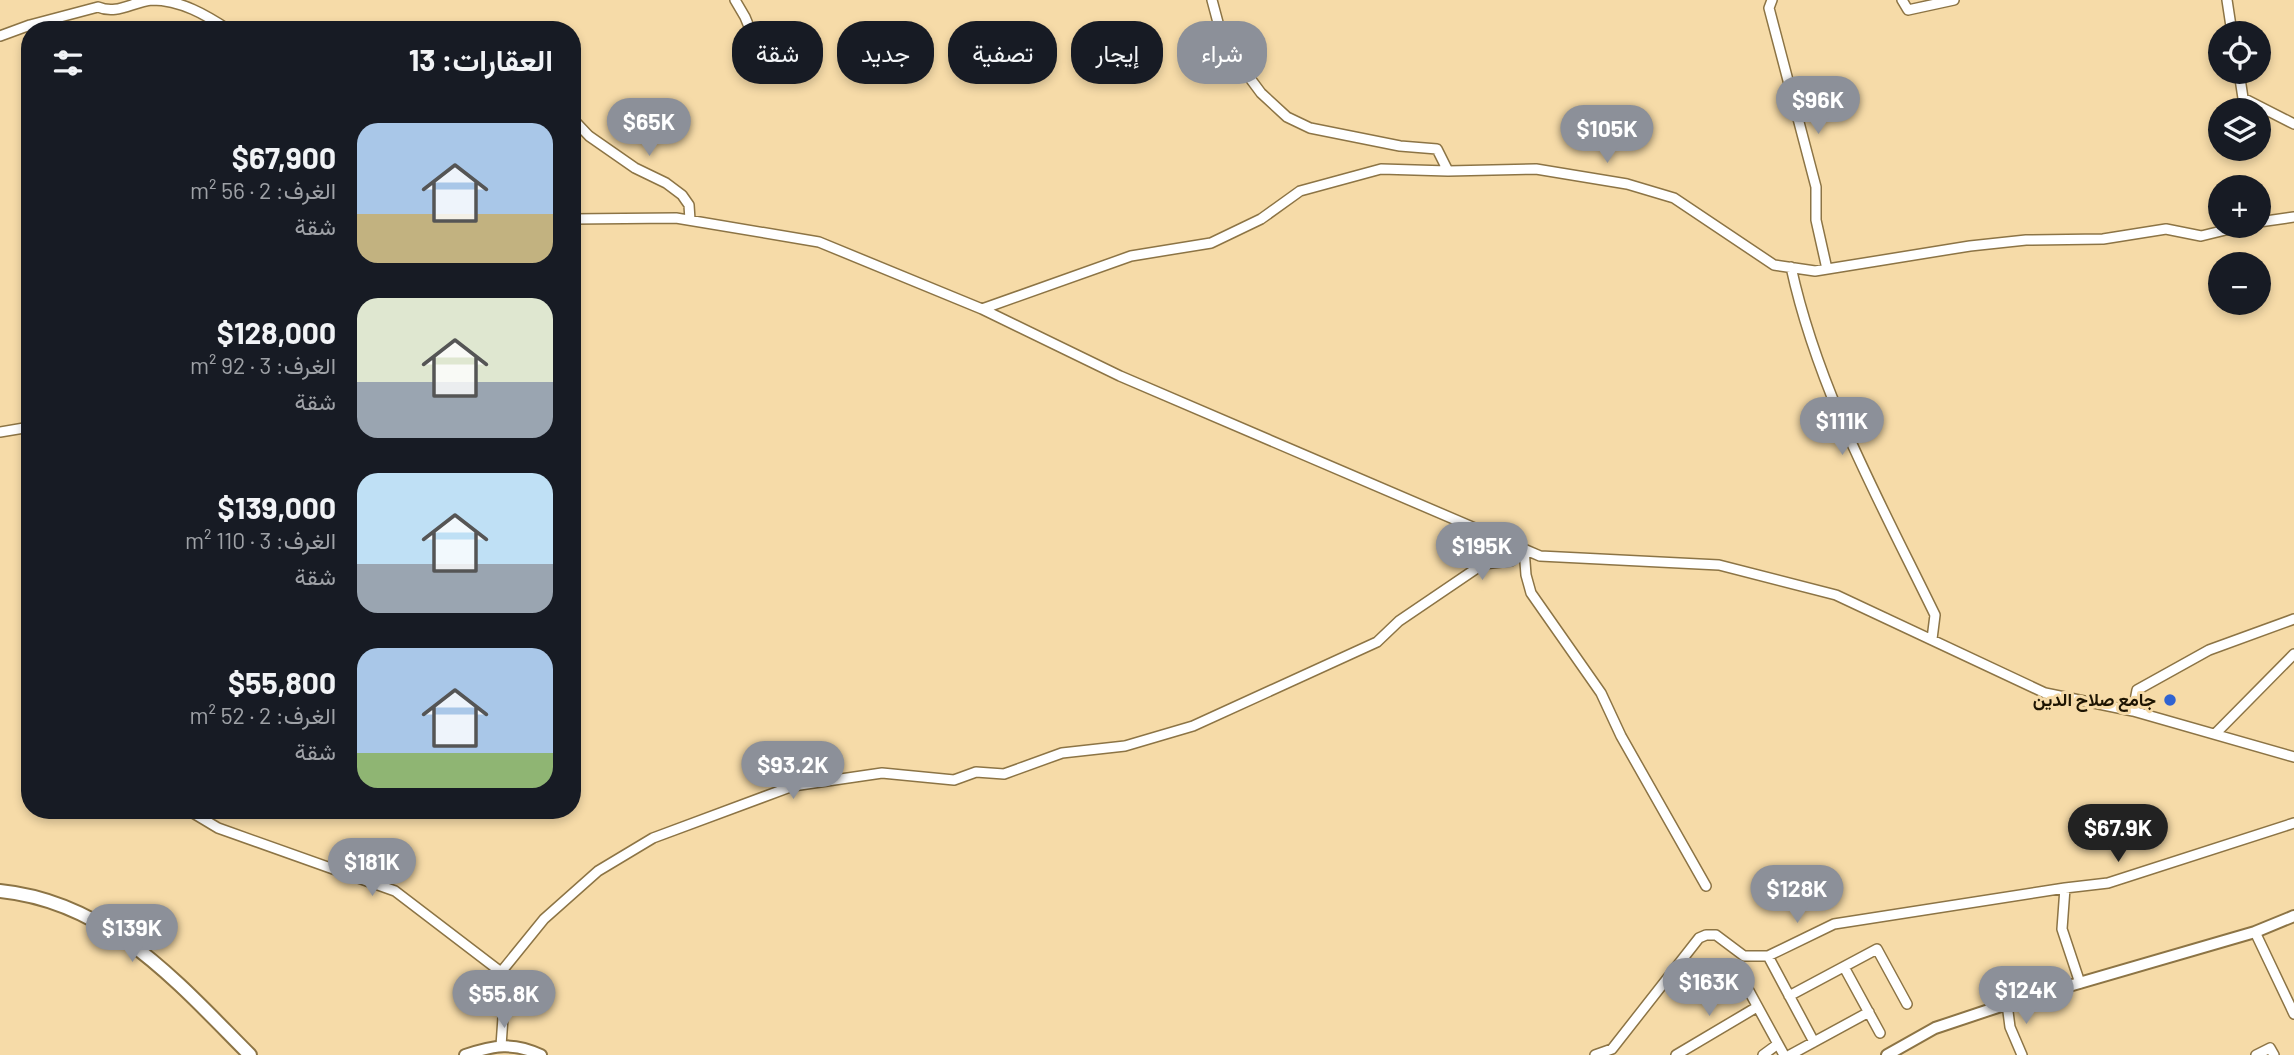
<!DOCTYPE html>
<html lang="ar">
<meta charset="utf-8">
<style>
:root{--surface:#171b24;--page:#20242c;--text:#f1f3f6;--muted:#9ea1a6;--accent:#8c9099}
body{margin:0;font-family:Barlow,Vazirmatn,sans-serif;background:var(--page);color:var(--text);direction:rtl;height:100vh;display:flex;flex-direction:column;font-size:26px;white-space:nowrap}
*{box-sizing:border-box;margin:0}
p{font-size:23px;color:var(--muted)}
.icon{flex:none;width:38px;height:38px;fill:none;stroke:currentColor;stroke-width:2;stroke-linecap:round;stroke-linejoin:round}
.map{position:relative;flex:1;overflow:hidden;direction:ltr}
.panel{position:absolute;left:21px;top:21px;width:560px;height:798px;display:flex;flex-direction:column;background:var(--surface);border-radius:28px;box-shadow:0 4px 10px #0003;direction:rtl}
.panel>*{flex:none}
.hud{position:absolute;left:602px;top:21px;width:665px;height:63px;direction:rtl;display:flex;gap:14px}
.buttons{position:absolute;left:2208px;top:21px;display:grid;gap:14px}
.buttons a{display:grid;place-items:center;width:63px;height:63px;border-radius:50%;background:var(--surface);box-shadow:0 4px 10px #0003;font-size:35px}
.price{position:absolute;translate:-50% -60px;padding:0 16px;border-radius:24px;background:var(--accent);color:#fff;font-size:23px;line-height:46px;filter:drop-shadow(0 2px 4px #0008)}
.price::after{content:'';position:absolute;left:50%;top:42px;width:21px;height:16px;margin-left:-10px;background:inherit;clip-path:polygon(0 0,100% 0,50% 100%)}
.price.selected{background:#222;color:#fff}
ul{padding:0;list-style:none}
li{display:flex;align-items:center;gap:21px;height:175px;padding:0 28px}
li span{display:grid;place-items:center;flex:none;width:196px;height:140px;border-radius:21px;color:#555}
li>.icon{margin-inline-start:auto}
span .icon{width:84px;height:84px;fill:#fffc;stroke-width:1}
li b{font-size:30px}
h2{display:flex;justify-content:space-between;align-items:center;height:84px;padding:0 28px;font-size:30px}
.tag{padding:0 24px;border-radius:28px;background:var(--surface);box-shadow:0 4px 10px #0003;font-size:24px;line-height:63px}
.tag.selected{background:var(--accent);color:#fff}
.map>svg:first-child{display:block}
.lines{fill:none;stroke-linecap:round;stroke-linejoin:round}
.minor-casing{stroke:#8c7445;stroke-width:12}
.tertiary-casing{stroke:#8c7445;stroke-width:14}
.secondary-casing{stroke:#8c7445;stroke-width:16}
.minor{stroke:#fff;stroke-width:9}
.tertiary{stroke:#fff;stroke-width:10}
.secondary{stroke:#fff;stroke-width:12}
.poi-dot{fill:#3063d1;stroke:#f6dba8;stroke-width:2.5}
.labels{text-anchor:middle;stroke-width:6;stroke-linejoin:round;paint-order:stroke}
.poi-label{font-size:18px;font-weight:bold;fill:#1d1402;stroke:#f6dba8;text-anchor:end}
</style>
<div class="map">
<svg width="2294" height="1055" viewBox="0 0 2294 1055">
<rect width="100%" height="100%" fill="#f6dba8"/>
<g class="lines">
<!-- minor casing -->
<g class="minor-casing">
<path id="minor" d="M735 0 745 17 769 75
M1212 0 1220 30 1235 58 1261 93 1287 117 1310 128 1400 146 1437 149 1448 171
M1772 0 1769 8 1816 187V220L1827 269
M1902 0 1908 10 1954 0
M2227 0 2232 33
M0 36 30 25 98 7C117 15 132 2 152 0 181 0 206 15 229 30
M2239 72 2243 98 2294 124
M572 118 589 136 635 168 666 183 682 195 689 205 690 220
M572 219 676 218 819 242 982 309 1120 376 1540 556 1719 565 1836 595 2045 693 2133 711 2294 757
M2259 222 2294 217
M1791 267C1818 391 1880 502 1935 615L1932 639
M982 309 1131 256 1211 243 1261 219 1300 191 1381 169 1448 171 1536 169 1627 184 1674 198 1774 265 1815 271 1970 246 2026 240 2103 239 2166 229 2201 236 2242 226
M0 432 30 427
M2133 711 2137 690 2209 650 2294 619
M2215 734 2294 654
M188 810 218 828 395 891 501 972 504 1003 501 1046
M2255 932 2294 1014
M1768 956 1814 1042
M1844 967 1880 1033
M501 972 544 919 598 871 653 838 793 786 882 773 954 780 976 772 1004 774 1062 753 1125 746 1193 726 1377 642 1399 621 1483 564 1511 561 1524 549 1526 575 1531 593 1601 693 1621 736 1706 886
M1743 980 1784 1055
M2080 983 2062 929 2065 888 2108 883 2294 823
M1789 996 1877 949 1907 1004
M2007 1004 2010 1027 2022 1055
M1595 1055 1612 1049 1699 938 1706 935H1716L1744 956H1768L1834 924 2065 888
M1676 1055 1757 1007
M1763 1055 1778 1044
M1790 1055 1869 1012
M2256 1055 2270 1048 2274 1055"/>
</g>
<!-- tertiary casing -->
<g class="tertiary-casing">
<path id="tertiary" d="M465 1055C494 1045 513 1042 541 1055
M1887 1055 1935 1028 2007 1004 2255 932 2294 916"/>
</g>
<!-- secondary casing -->
<g class="secondary-casing">
<path id="secondary" d="M0 891C109 902 177 982 250 1055"/>
</g>
<!-- minor -->
<use href="#minor" class="minor"/>
<!-- tertiary -->
<use href="#tertiary" class="tertiary"/>
<!-- secondary -->
<use href="#secondary" class="secondary"/>
</g>
<!-- markers -->
<circle class="poi-dot" cx="2170" cy="700" r="7"/>
<g class="labels">
<!-- poi labels -->
<g class="poi-label">
<text x="2156" y="706">جامع صلاح الدين</text>
</g>
</g>
</svg>
<div class="buttons">
<a><svg class="icon" aria-label="locate" viewBox="0 0 24 24"><circle cx="12" cy="12" r="6"/><path d="M12 2v4M12 18v4M2 12h4M18 12h4"/></svg></a>
<a><svg class="icon" aria-label="layers" viewBox="0 0 24 24"><path d="M12 4l9 5-9 5-9-5zM3 14l9 5 9-5"/></svg></a>
<a>+</a>
<a>−</a>
</div>
<b class="price" style="left:1818px;top:136px">$96K</b>
<b class="price" style="left:649px;top:158px">$65K</b>
<b class="price" style="left:1607px;top:165px">$105K</b>
<b class="price" style="left:1842px;top:457px">$111K</b>
<b class="price" style="left:1482px;top:582px">$195K</b>
<b class="price" style="left:793px;top:801px">$93.2K</b>
<b class="price selected" style="left:2118px;top:864px">$67.9K</b>
<b class="price" style="left:372px;top:898px">$181K</b>
<b class="price" style="left:1797px;top:925px">$128K</b>
<b class="price" style="left:132px;top:964px">$139K</b>
<b class="price" style="left:1709px;top:1018px">$163K</b>
<b class="price" style="left:2026px;top:1026px">$124K</b>
<b class="price" style="left:504px;top:1030px">$55.8K</b>
<div class="hud">
<a class="tag selected">شراء</a>
<a class="tag">إيجار</a>
<a class="tag">تصفية</a>
<a class="tag">جديد</a>
<a class="tag">شقة</a>
</div>
<section class="panel">
<h2>العقارات: 13<svg class="icon" aria-label="filters" viewBox="0 0 24 24"><path d="M4 7h16M4 17h16"/><circle cx="9" cy="7" r="2"/><circle cx="15" cy="17" r="2"/></svg></h2>
<ul>
<li><span style="background:linear-gradient(#a9c7e8 65%,#c2b280 0)"><svg class="icon" aria-label="home" viewBox="0 0 24 24"><path d="M3 11l9-7 9 7M6 9v11h12V9"/></svg></span><div><b>$67,900</b><p>الغرف: 2 · 56 m²</p><p>شقة</p></div></li>
<li><span style="background:linear-gradient(#dfe7d0 60%,#9aa5b1 0)"><svg class="icon" aria-label="home" viewBox="0 0 24 24"><path d="M3 11l9-7 9 7M6 9v11h12V9"/></svg></span><div><b>$128,000</b><p>الغرف: 3 · 92 m²</p><p>شقة</p></div></li>
<li><span style="background:linear-gradient(#bfe0f5 65%,#9aa5b1 0)"><svg class="icon" aria-label="home" viewBox="0 0 24 24"><path d="M3 11l9-7 9 7M6 9v11h12V9"/></svg></span><div><b>$139,000</b><p>الغرف: 3 · 110 m²</p><p>شقة</p></div></li>
<li><span style="background:linear-gradient(#a9c7e8 75%,#8fb573 0)"><svg class="icon" aria-label="home" viewBox="0 0 24 24"><path d="M3 11l9-7 9 7M6 9v11h12V9"/></svg></span><div><b>$55,800</b><p>الغرف: 2 · 52 m²</p><p>شقة</p></div></li>
</ul>
</section>
</div>
